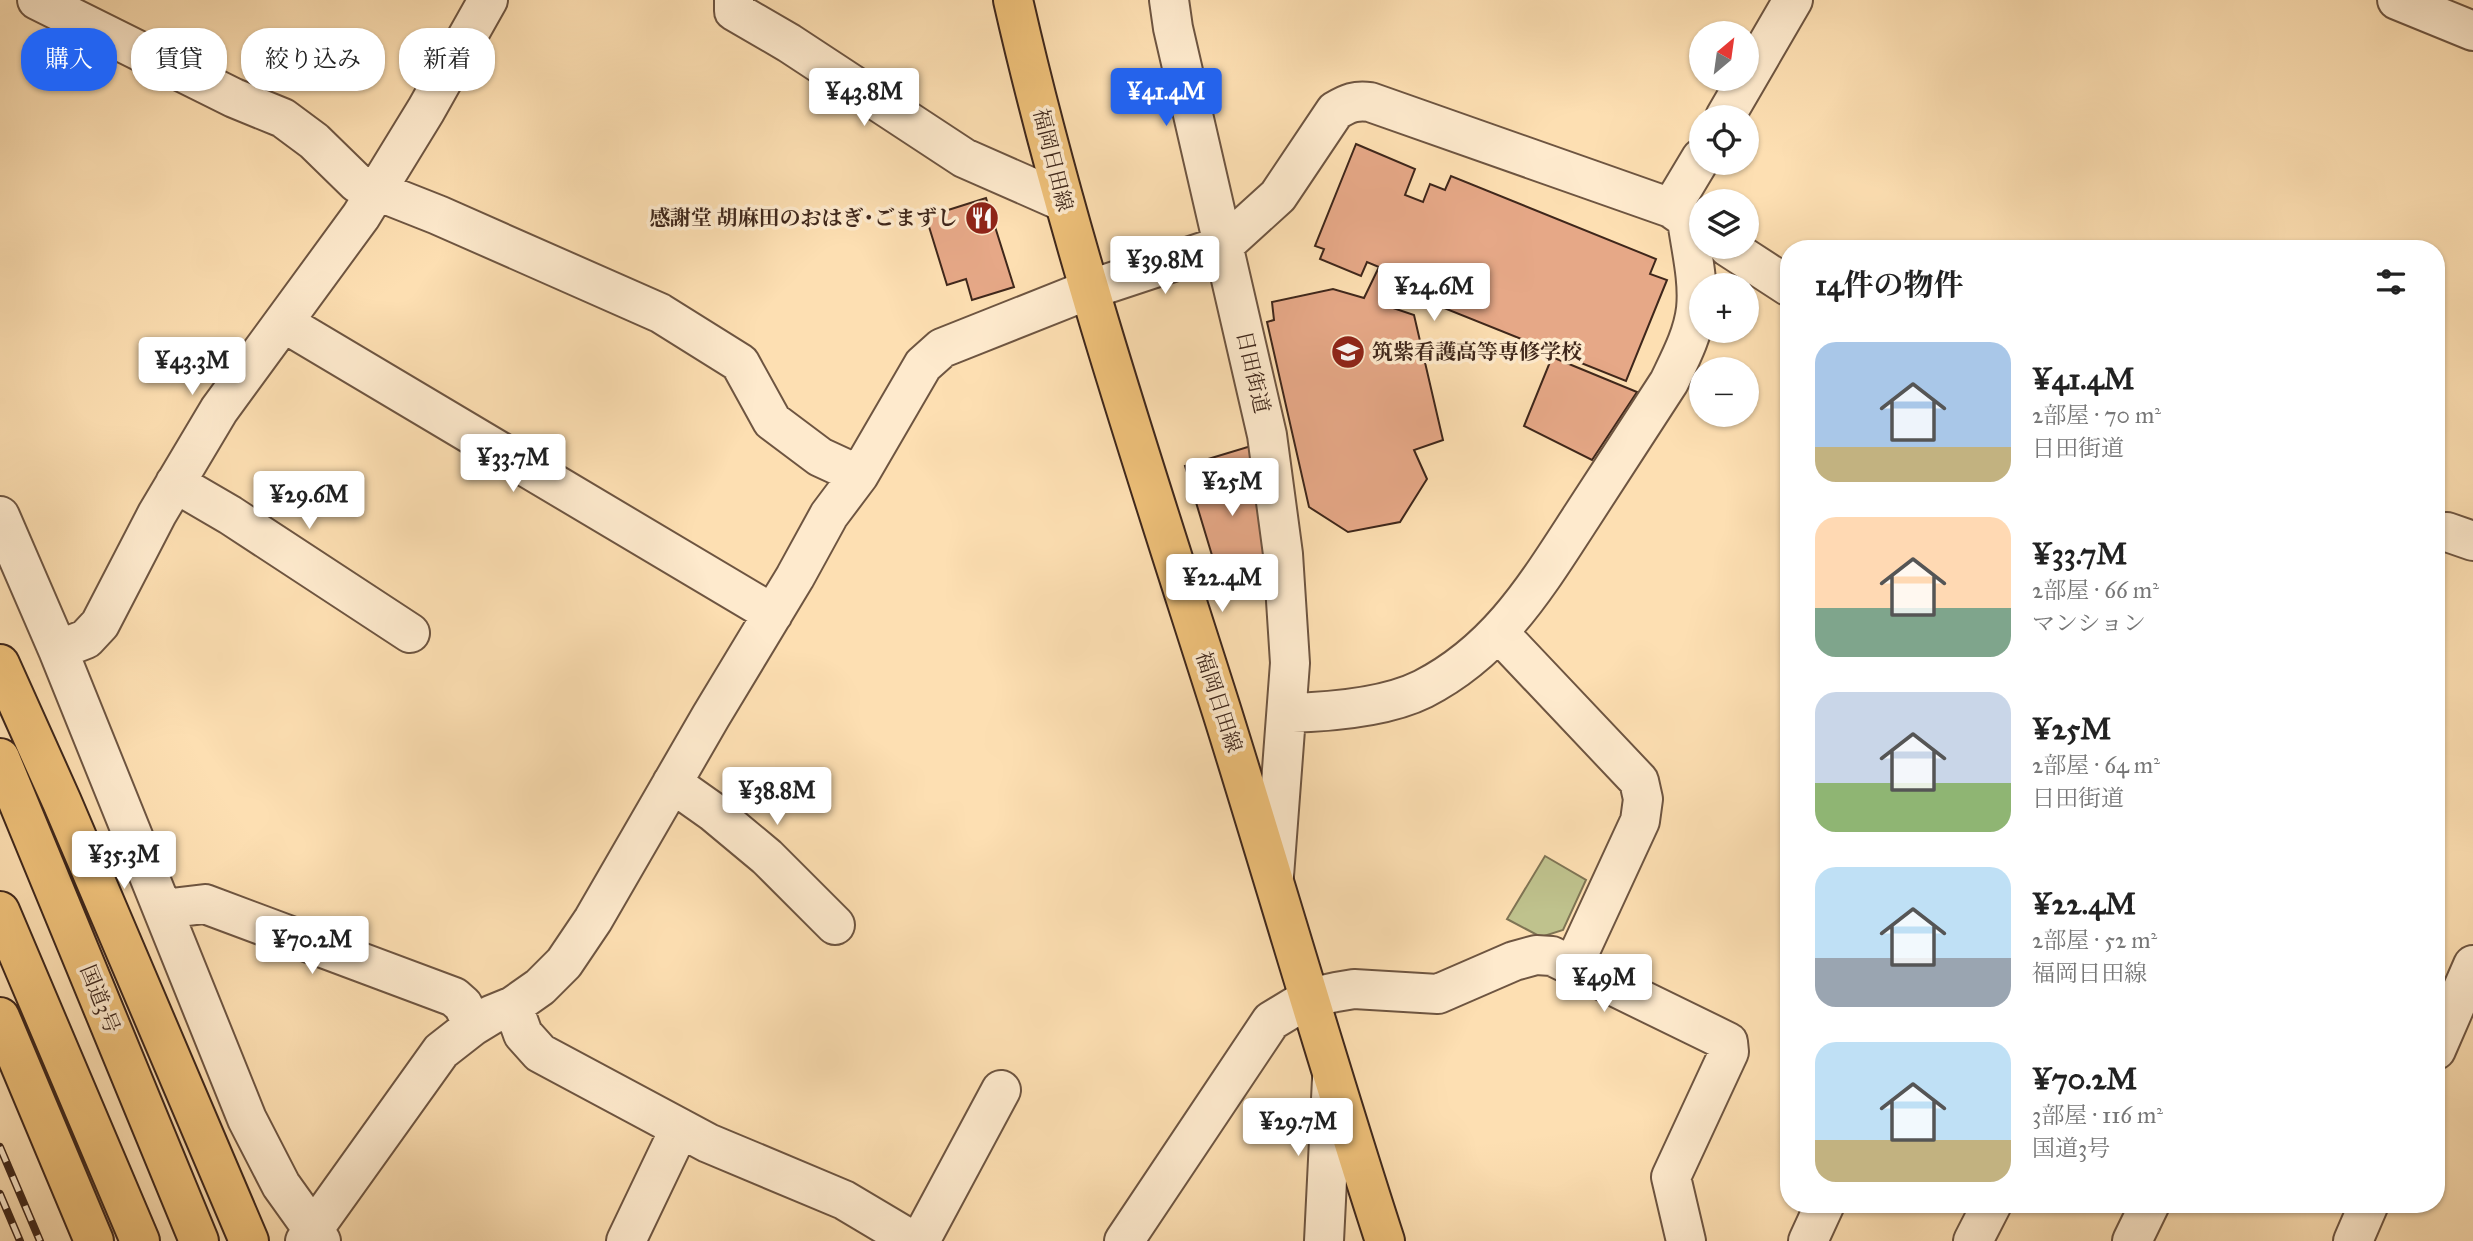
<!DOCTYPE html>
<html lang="ja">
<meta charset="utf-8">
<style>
:root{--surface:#fff;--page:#f6f6f6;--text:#222;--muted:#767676;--accent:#2563eb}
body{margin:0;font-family:"IM FELL Great Primer","Noto Serif JP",serif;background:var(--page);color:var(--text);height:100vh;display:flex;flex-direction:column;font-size:26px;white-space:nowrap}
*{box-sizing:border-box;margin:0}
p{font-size:23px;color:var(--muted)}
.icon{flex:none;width:38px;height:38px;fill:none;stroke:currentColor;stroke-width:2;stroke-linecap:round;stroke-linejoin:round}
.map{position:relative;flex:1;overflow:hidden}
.drawer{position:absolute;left:1780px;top:240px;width:665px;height:973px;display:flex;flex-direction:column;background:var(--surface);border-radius:28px;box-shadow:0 2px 5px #0004}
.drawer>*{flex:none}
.hud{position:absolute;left:21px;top:28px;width:665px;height:63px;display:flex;gap:14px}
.needle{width:46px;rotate:29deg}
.controls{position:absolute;left:1689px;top:21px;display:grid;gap:14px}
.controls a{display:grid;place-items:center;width:70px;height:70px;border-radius:50%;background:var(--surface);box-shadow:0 2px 5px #0004;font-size:35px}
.price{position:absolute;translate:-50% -60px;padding:0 16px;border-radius:7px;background:#fff;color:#222;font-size:23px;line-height:46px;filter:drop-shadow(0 2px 4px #0008)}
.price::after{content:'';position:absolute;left:50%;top:42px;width:21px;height:16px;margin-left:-10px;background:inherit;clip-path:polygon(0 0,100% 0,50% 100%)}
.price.selected{background:var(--accent);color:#fff}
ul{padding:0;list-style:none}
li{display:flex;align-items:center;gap:21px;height:175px;padding:0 35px}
li span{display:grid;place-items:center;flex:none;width:196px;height:140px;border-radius:21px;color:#555}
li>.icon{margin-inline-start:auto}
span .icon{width:84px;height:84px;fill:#fffc;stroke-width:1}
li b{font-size:30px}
h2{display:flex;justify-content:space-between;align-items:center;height:84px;padding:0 35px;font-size:30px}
.pill{padding:0 24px;border-radius:28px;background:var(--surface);box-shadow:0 2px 5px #0004;font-size:24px;line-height:63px}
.pill.selected{background:var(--accent);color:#fff}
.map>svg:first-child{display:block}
.green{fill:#bfc28d;stroke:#7f7454;stroke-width:2}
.building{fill:#e6a887;stroke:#3f271b;stroke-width:2}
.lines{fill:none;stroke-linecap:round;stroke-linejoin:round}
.minor-casing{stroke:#6e5541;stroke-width:42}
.major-casing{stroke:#3f271b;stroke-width:42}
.highway-casing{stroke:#3f271b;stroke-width:42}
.minor{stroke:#feeacd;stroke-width:38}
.major{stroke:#eec079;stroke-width:38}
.highway{stroke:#eec079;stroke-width:38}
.rail-casing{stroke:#3f271b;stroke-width:8}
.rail{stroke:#feeacd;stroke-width:5;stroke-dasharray:16;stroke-linecap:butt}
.labels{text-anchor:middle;stroke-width:7;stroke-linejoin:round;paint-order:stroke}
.street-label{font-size:21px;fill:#3f271b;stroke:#feeacd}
.poi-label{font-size:21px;font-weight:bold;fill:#3f271b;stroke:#feeacd;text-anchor:end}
</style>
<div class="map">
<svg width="2473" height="1241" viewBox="0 0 2473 1241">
<rect width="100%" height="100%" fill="#fddfb2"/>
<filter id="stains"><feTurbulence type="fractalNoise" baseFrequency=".00286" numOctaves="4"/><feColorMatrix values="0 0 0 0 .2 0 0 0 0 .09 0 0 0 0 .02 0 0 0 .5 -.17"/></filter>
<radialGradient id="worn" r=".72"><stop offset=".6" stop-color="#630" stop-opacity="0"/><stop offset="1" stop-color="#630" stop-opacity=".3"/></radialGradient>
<!-- green -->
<path class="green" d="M1545 856 1586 880 1563 930 1541 937 1507 919Z"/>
<!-- building -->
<path class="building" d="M1356 144 1415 169 1405 195 1423 202 1430 184 1445 190 1451 176 1656 259 1650 274 1667 280 1626 381 1399 290 1402 280 1396 277 1381 304 1414 315 1443 440 1414 450 1427 479 1400 522 1348 532 1309 507 1267 322 1274 320 1272 302 1333 289 1364 298 1379 267 1367 262 1361 276 1320 259 1324 249 1315 246Z
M986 198 1014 287 972 300 966 279 947 285 926 217Z
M1552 357 1637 392 1592 460 1524 426Z
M1251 446 1272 578 1224 595 1185 466Z"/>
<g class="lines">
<!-- minor casing -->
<g class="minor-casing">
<path id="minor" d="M37 0 234 98 283 118 314 141 357 183 438 215 660 313 740 363 772 421 820 457 859 475
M734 0V11L789 43 964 158 1064 202
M1169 0 1173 28 1267 435 1283 554 1290 663 1274 876
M2397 0 2473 31
M1725 117 1793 0
M1671 208 1701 158
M1728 247 1788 286
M284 323 773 614
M175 483 230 515 410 633
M0 516 58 650 247 1119 281 1185 321 1241
M2436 532H2447L2473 541
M1498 632 1639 781 1643 799 1640 821 1573 966
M58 650 86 639 100 624 157 514 219 410 361 216 426 110 488 0
M1287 713C1329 712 1385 708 1423 689 1499 650 1537 585 1582 516 1611 471 1640 427 1669 382 1680 359 1693 335 1696 309 1699 280 1691 249 1687 220
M672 783 713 812 767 857 835 925
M163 909 205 904 454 997 463 1005 473 1026
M513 1006 523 1034 540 1053 708 1143 844 1200 913 1241
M2436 1050 2473 965
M305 1241 441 1051 473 1026 491 1015 513 1006 540 987 564 963 593 920 711 716 795 577 829 515 859 475 923 365 942 348 1088 290 1224 245 1278 196 1335 111C1348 103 1356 100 1370 102L1671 208 1701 229
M626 1241 680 1128
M920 1241 1001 1090
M1124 1241 1271 1021 1309 998 1336 992 1354 989 1438 994 1514 961 1536 955 1552 956 1728 1042 1729 1052 1671 1177 1686 1241
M1324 1241 1332 1079
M1808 1241 1825 1204
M1973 1241 1992 1204
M2132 1241 2150 1204
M2353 1241 2369 1204"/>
</g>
<!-- major casing -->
<g class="major-casing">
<path id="major" d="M1013 0C1068 241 1147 476 1222 712 1277 888 1328 1066 1385 1241"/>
</g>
<!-- highway casing -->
<g class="highway-casing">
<path id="highway" d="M0 664 62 802 249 1241
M0 758 199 1241
M0 911 140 1241
M0 1017 94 1241"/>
</g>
<!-- minor -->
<use href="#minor" class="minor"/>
<!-- major -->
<use href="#major" class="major"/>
<!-- highway -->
<use href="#highway" class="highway"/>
<!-- rail casing -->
<g class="rail-casing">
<path id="rail" d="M0 1147 40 1241
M0 1194 20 1241"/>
</g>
<!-- rail -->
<use href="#rail" class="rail"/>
</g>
<!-- icons -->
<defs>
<g id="restaurant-disc" transform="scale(1.75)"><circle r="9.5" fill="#8f2418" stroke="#feeacd"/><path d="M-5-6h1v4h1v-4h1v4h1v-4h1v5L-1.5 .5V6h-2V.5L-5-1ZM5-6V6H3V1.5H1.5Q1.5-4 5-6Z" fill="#fff"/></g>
<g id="school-disc" transform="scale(1.75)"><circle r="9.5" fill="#8f2418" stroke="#feeacd"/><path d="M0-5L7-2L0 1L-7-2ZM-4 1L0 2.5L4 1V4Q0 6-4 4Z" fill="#fff"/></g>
</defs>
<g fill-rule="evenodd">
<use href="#restaurant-disc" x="982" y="218"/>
<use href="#school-disc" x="1348" y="352"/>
</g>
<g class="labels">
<!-- street labels -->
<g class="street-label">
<text transform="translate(1053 160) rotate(76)" y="7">福岡日田線</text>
<text transform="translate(1253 372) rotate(77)" y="7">日田街道</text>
<text transform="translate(1219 702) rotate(72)" y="7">福岡日田線</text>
<text transform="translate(100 999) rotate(68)" y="7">国道3号</text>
</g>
<!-- poi labels -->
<g class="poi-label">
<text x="958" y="225">感謝堂 胡麻田のおはぎ･ごまずし</text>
<text x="1372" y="359" text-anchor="start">筑紫看護高等専修学校</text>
</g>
</g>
<rect width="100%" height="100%" filter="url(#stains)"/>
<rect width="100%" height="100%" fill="url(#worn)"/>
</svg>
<div class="controls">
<a><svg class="needle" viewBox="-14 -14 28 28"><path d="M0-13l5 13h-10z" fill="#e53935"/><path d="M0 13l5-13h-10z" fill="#767676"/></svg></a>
<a><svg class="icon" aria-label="locate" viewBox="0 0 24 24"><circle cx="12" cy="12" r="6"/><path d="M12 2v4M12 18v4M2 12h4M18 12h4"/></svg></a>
<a><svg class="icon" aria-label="layers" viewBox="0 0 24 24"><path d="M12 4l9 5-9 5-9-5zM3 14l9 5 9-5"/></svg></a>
<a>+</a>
<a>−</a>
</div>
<b class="price" style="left:864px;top:128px">¥43.8M</b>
<b class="price selected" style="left:1166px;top:128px">¥41.4M</b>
<b class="price" style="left:1165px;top:296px">¥39.8M</b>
<b class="price" style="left:1434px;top:323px">¥24.6M</b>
<b class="price" style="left:192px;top:397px">¥43.3M</b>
<b class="price" style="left:513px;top:494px">¥33.7M</b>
<b class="price" style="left:1232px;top:518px">¥25M</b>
<b class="price" style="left:309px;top:531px">¥29.6M</b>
<b class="price" style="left:1222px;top:614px">¥22.4M</b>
<b class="price" style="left:777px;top:827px">¥38.8M</b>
<b class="price" style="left:124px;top:891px">¥35.3M</b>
<b class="price" style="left:312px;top:976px">¥70.2M</b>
<b class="price" style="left:1604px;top:1014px">¥49M</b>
<b class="price" style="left:1298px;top:1158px">¥29.7M</b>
<div class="hud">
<a class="pill selected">購入</a>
<a class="pill">賃貸</a>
<a class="pill">絞り込み</a>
<a class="pill">新着</a>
</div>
<section class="drawer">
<h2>14件の物件<svg class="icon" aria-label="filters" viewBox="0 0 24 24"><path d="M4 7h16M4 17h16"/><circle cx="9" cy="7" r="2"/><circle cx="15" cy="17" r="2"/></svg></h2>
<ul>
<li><span style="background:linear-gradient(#a9c7e8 75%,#c2b280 0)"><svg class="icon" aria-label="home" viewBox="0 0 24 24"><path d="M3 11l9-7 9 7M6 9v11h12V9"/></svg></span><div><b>¥41.4M</b><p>2部屋 · 70 m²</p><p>日田街道</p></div></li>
<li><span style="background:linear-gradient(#ffd9b3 65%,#7fa58c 0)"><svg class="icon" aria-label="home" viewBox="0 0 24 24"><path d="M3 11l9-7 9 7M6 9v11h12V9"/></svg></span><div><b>¥33.7M</b><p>2部屋 · 66 m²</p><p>マンション</p></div></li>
<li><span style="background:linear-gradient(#c9d6e8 65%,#8fb573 0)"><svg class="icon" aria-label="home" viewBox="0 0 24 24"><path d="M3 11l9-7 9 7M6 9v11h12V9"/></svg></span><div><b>¥25M</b><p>2部屋 · 64 m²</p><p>日田街道</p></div></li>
<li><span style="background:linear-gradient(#bfe0f5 65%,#9aa5b1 0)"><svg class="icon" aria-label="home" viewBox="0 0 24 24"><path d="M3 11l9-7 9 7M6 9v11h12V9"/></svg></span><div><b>¥22.4M</b><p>2部屋 · 52 m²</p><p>福岡日田線</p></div></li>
<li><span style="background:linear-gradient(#bfe0f5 70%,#c2b280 0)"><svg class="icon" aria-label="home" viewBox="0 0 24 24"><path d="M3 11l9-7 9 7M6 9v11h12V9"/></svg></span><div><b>¥70.2M</b><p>3部屋 · 116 m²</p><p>国道3号</p></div></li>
</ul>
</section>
</div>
